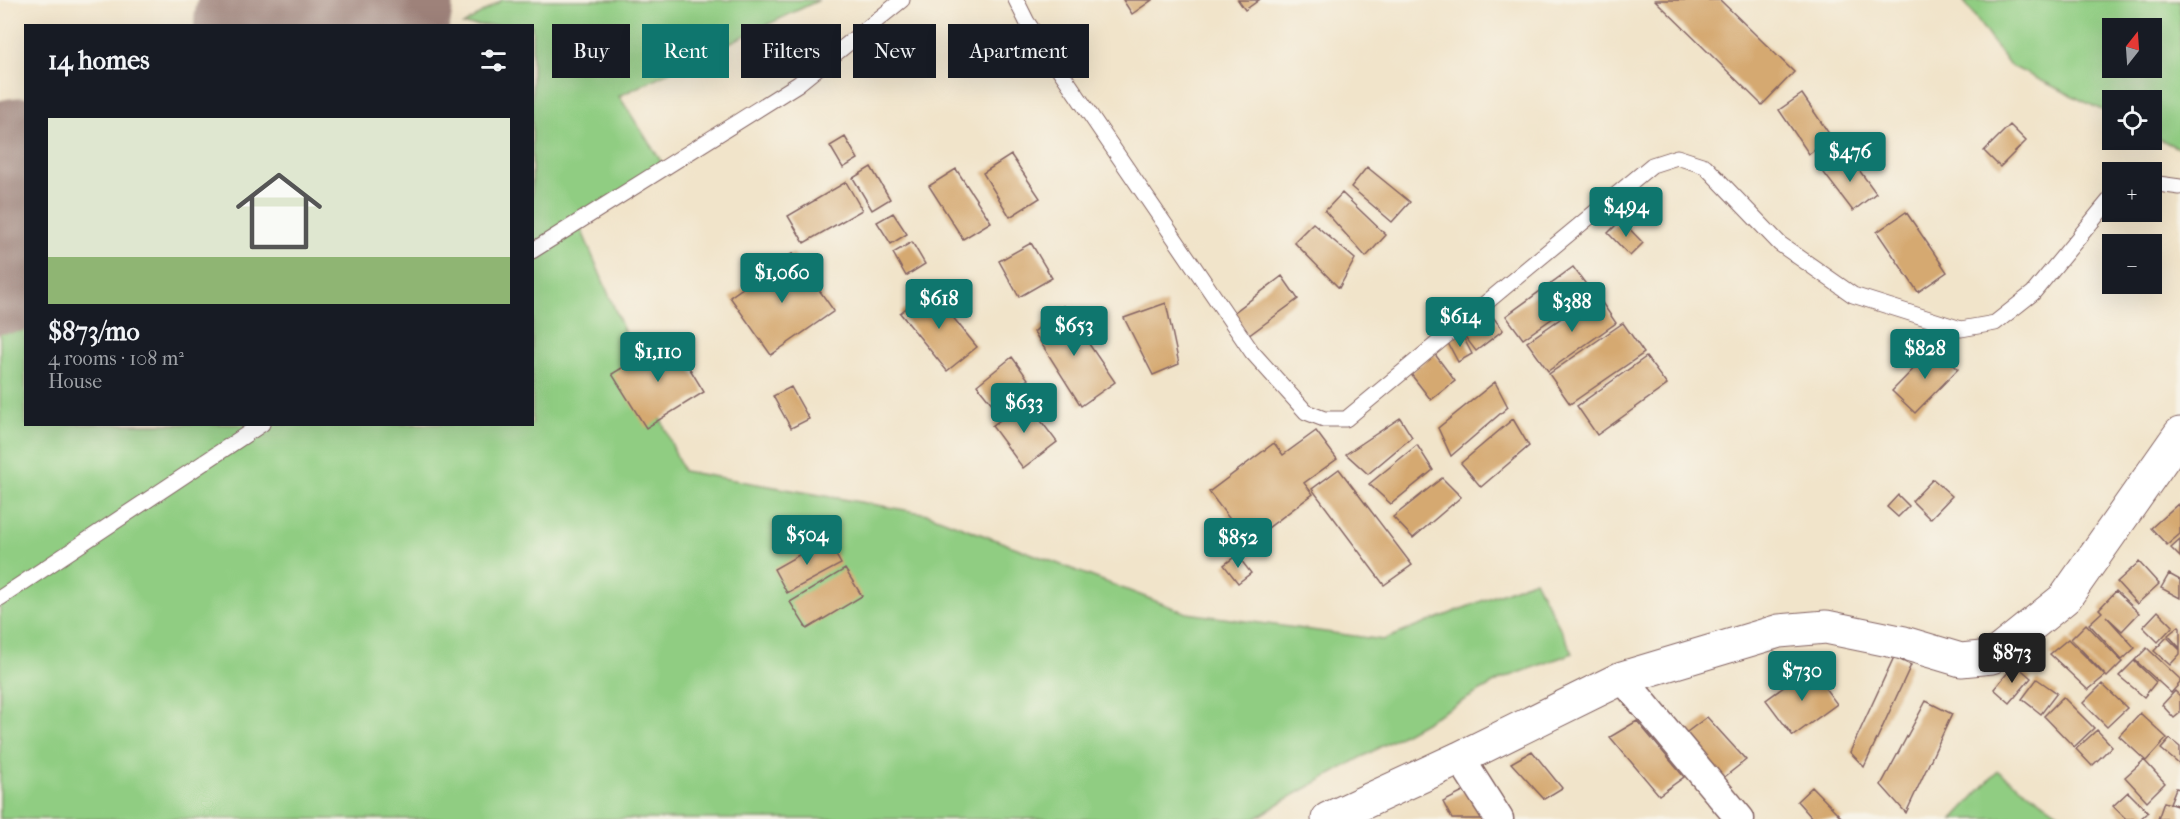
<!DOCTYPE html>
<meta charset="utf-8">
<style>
:root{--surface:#171b24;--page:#242831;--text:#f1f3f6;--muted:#9ea1a6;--line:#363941;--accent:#0f766e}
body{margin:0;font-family:"IM FELL French Canon",serif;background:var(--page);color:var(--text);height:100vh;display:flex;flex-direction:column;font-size:22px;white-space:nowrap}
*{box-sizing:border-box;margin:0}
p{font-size:20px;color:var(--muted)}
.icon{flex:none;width:33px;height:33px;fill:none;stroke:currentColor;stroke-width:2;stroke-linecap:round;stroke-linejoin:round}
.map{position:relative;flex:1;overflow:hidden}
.panel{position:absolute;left:24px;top:24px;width:510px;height:402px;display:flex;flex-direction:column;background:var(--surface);border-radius:0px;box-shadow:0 6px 24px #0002}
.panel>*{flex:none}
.banner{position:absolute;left:552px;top:24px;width:570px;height:54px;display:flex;gap:12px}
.needle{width:39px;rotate:17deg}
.fabs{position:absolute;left:2102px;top:18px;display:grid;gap:12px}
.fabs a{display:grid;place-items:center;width:60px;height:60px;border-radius:0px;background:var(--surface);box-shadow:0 6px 24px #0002;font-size:30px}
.price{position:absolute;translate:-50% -51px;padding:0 14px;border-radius:6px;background:var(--accent);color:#fff;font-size:20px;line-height:39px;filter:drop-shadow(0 2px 3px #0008)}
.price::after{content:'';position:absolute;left:50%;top:36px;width:18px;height:14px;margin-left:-9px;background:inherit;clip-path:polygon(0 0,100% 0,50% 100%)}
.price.on{background:#222;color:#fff}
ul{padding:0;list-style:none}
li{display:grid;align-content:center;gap:12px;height:318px;padding:0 24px}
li+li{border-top:2px solid var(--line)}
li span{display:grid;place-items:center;height:186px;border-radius:0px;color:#555}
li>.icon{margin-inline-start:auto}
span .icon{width:108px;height:108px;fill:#fffc;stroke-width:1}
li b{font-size:26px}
h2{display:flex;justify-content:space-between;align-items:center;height:72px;padding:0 24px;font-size:26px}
.tag{padding:0 21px;border-radius:0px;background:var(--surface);box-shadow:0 6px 24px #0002;font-size:21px;line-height:54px}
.tag.on{background:var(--accent);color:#fff}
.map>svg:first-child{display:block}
.green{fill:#90cd82;stroke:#6d7656;stroke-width:1.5;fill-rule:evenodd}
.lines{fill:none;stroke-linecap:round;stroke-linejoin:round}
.runway{stroke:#9e827a;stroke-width:220}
.building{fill:#d5a971}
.service-casing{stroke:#846463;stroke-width:17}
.minor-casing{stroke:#846463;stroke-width:31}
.tertiary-casing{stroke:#846463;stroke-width:35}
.service{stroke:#fff;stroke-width:15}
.minor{stroke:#fff;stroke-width:28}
.tertiary{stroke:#fff;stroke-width:33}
</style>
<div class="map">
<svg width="2180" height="819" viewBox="0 0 2180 819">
<rect width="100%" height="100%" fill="#f7f3e8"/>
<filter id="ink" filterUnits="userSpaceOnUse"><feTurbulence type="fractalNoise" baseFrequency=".0167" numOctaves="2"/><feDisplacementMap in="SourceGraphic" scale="12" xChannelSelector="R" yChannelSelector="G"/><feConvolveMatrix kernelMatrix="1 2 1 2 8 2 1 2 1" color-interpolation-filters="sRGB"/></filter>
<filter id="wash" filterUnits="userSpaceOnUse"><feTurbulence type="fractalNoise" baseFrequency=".008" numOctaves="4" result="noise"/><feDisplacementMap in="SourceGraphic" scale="24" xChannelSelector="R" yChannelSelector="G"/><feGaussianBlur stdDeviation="1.35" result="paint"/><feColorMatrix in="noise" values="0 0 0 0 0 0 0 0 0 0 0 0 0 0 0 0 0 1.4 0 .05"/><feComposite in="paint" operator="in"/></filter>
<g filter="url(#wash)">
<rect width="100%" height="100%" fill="#f1e4ca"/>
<!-- green -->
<path class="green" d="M502 0H819L619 96 666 169 579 224 683 471 928 514 1187 613 1383 640 1535 580 1573 653 1502 679 1285 800 1255 819H0V323L25 306 26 424H532V26L463 25Z
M1963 0H2180V149L2151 135V100H2112V115L2009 65ZM2112 28H2151V68H2112Z
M1998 771 2068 819H1953Z"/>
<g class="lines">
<!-- runway -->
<path class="runway" d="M304 26 343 0
M0 224 26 207"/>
</g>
<g id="blocks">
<!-- building -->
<path class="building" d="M1123 0H1152L1132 14Z
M1238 0H1259L1245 10Z
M1655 0H1720L1794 72 1762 105Z
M1802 94 1832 138 1809 154 1779 110Z
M2010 125 2026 141 2000 167 1984 151Z
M845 137 858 159 843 168 830 146Z
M1011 155 1040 198 1010 217 983 173Z
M1848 155 1876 193 1853 211 1824 173Z
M871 167 890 199 872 210 853 178Z
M1367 167 1410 202 1392 222 1351 187Z
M956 169 991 222 963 239 929 186Z
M846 182 862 210 804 243 788 216Z
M1342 193 1386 235 1366 257 1325 211Z
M1906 212 1947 272 1918 292 1877 232Z
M893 213 907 234 891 244 877 222Z
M1621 220 1643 243 1630 256 1608 233Z
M1313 223 1355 259 1339 288 1294 242Z
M912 242 925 264 906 276 893 253Z
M1031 243 1052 278 1019 297 999 261Z
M793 253 834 311 771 355 730 297Z
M1573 267 1591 291 1523 339 1506 316Z
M1282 276 1298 299 1248 336 1232 314Z
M930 289 977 347 947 371 900 313Z
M1596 294 1616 323 1548 371 1527 342Z
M1166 303 1179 364 1153 375 1124 318Z
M1063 306 1115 382 1081 406 1034 332Z
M1486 308 1503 330 1476 351 1459 329Z
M1623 323 1644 353 1570 404 1549 374Z
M1461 333 1472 354 1458 362 1447 341Z
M671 338 704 392 646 428 612 374Z
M1935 347 1958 369 1915 413 1892 391Z
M1434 353 1455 381 1431 400 1410 373Z
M1012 357 1028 379 993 405 977 385Z
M1646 357 1667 385 1597 435 1577 406Z
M1495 382 1508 407 1451 456 1438 428Z
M791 387 809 419 791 428 773 396Z
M1026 401 1057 442 1023 468 992 426Z
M1400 418 1412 437 1368 474 1346 454Z
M1513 419 1529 446 1481 487 1461 463Z
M1316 431 1337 459 1304 483 1313 494 1248 543 1209 492 1274 443 1283 455Z
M1417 445 1433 470 1391 504 1369 484Z
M1339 469 1412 565 1384 585 1312 489Z
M1442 478 1461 497 1413 538 1393 517Z
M1933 479 1952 496 1930 519 1912 501Z
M1898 495 1909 506 1898 517 1887 507Z
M2178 504 2180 507V534L2167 545 2151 528Z
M827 539 841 564 787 593 774 569Z
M2180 540V557L2171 548Z
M1237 555 1251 573 1238 583 1224 565Z
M2139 562 2159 584 2137 604 2117 582Z
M845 569 862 596 807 629 790 602Z
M2169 574 2180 580V598L2161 588Z
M2116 591 2139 613 2122 631 2106 616 2135 648 2122 660 2089 624 2102 612 2099 609Z
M2158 611 2173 626 2158 642 2143 627Z
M2086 624 2122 662 2107 677 2071 639Z
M2179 626 2180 627V648L2168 635Z
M2167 637 2180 650V654L2170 665 2154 651Z
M2068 639 2105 676 2088 690 2050 654Z
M2147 648 2180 679V683L2171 693 2135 660Z
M1894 657 1911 665 1864 767 1850 752Z
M2134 661 2156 682 2144 697 2119 676Z
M2015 664 2031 678 2010 703 1994 689Z
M1810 668 1837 704 1793 736 1766 700Z
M2037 679 2057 693 2041 714 2022 699Z
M2102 684 2127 708 2107 727 2083 703Z
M2175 691 2180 696V713L2174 718 2162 705Z
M2063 697 2094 728 2074 747 2044 716Z
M1926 701 1952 714 1906 813 1881 785Z
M2140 713 2167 738 2146 761 2119 736Z
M1707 717 1746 760 1713 786 1675 741Z
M1637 721 1684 777 1659 795 1610 737Z
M2097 730 2112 746 2092 766 2076 749Z
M2170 739 2180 747V765L2161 749Z
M1532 751 1562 788 1544 799 1511 763Z
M2144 760 2165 783 2147 801 2125 777Z
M1812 787 1843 819H1813L1797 801Z
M2176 788 2180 789V806L2170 803Z
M1469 789 1486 819H1452L1443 802Z
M2128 792 2148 812 2140 819H2126L2113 806Z
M2164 802 2180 807V819H2158Z"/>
</g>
</g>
<g filter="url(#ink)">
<use href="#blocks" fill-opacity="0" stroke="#846463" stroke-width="1.5"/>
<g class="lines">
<!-- service casing -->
<g class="service-casing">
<path id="service" d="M1016 0 1027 22 1252 352 1306 412 1324 419H1346L1652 165 1677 157 1705 166 1780 244 1853 295 1961 329 1995 323 2033 293 2112 197
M2151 183 2180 187
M532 251 798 84 902 0
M0 598 262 424"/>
</g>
<!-- minor casing -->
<g class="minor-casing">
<path id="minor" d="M1622 678 1740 819
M1460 758 1499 819"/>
</g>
<!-- tertiary casing -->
<g class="tertiary-casing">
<path id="tertiary" d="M1328 819 1460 758 1622 678 1779 631 1826 627 1904 643 1961 660 1992 657 2065 598 2180 434"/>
</g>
<!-- service -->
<use href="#service" class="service"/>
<!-- minor -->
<use href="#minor" class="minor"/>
<!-- tertiary -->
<use href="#tertiary" class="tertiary"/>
</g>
</g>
</svg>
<div class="fabs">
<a><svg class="needle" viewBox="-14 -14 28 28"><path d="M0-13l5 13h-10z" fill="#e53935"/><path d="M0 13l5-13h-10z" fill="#9ea1a6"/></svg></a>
<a><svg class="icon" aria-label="locate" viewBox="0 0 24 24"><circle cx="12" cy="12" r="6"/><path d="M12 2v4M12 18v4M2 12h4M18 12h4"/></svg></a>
<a>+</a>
<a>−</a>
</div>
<b class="price" style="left:1850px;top:183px">$476</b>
<b class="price" style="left:1626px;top:238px">$494</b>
<b class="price" style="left:782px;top:304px">$1,060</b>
<b class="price" style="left:939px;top:330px">$618</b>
<b class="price" style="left:1572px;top:333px">$388</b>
<b class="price" style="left:1460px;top:348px">$614</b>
<b class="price" style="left:1074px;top:357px">$653</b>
<b class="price" style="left:1925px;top:380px">$828</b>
<b class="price" style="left:658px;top:383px">$1,110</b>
<b class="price" style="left:1024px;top:434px">$633</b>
<b class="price" style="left:807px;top:566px">$504</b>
<b class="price" style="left:1238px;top:569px">$852</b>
<b class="price on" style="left:2012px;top:684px">$873</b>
<b class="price" style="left:1802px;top:702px">$730</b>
<div class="banner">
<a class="tag">Buy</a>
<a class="tag on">Rent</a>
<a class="tag">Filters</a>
<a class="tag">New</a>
<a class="tag">Apartment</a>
</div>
<section class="panel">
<h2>14 homes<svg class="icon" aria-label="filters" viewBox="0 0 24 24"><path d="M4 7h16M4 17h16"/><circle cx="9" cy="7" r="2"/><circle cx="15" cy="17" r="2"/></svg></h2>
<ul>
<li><span style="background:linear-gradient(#dfe7d0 75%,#8fb573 0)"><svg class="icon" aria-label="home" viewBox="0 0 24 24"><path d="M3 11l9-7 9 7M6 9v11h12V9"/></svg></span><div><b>$873/mo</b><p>4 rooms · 108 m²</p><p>House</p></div></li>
</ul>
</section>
</div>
